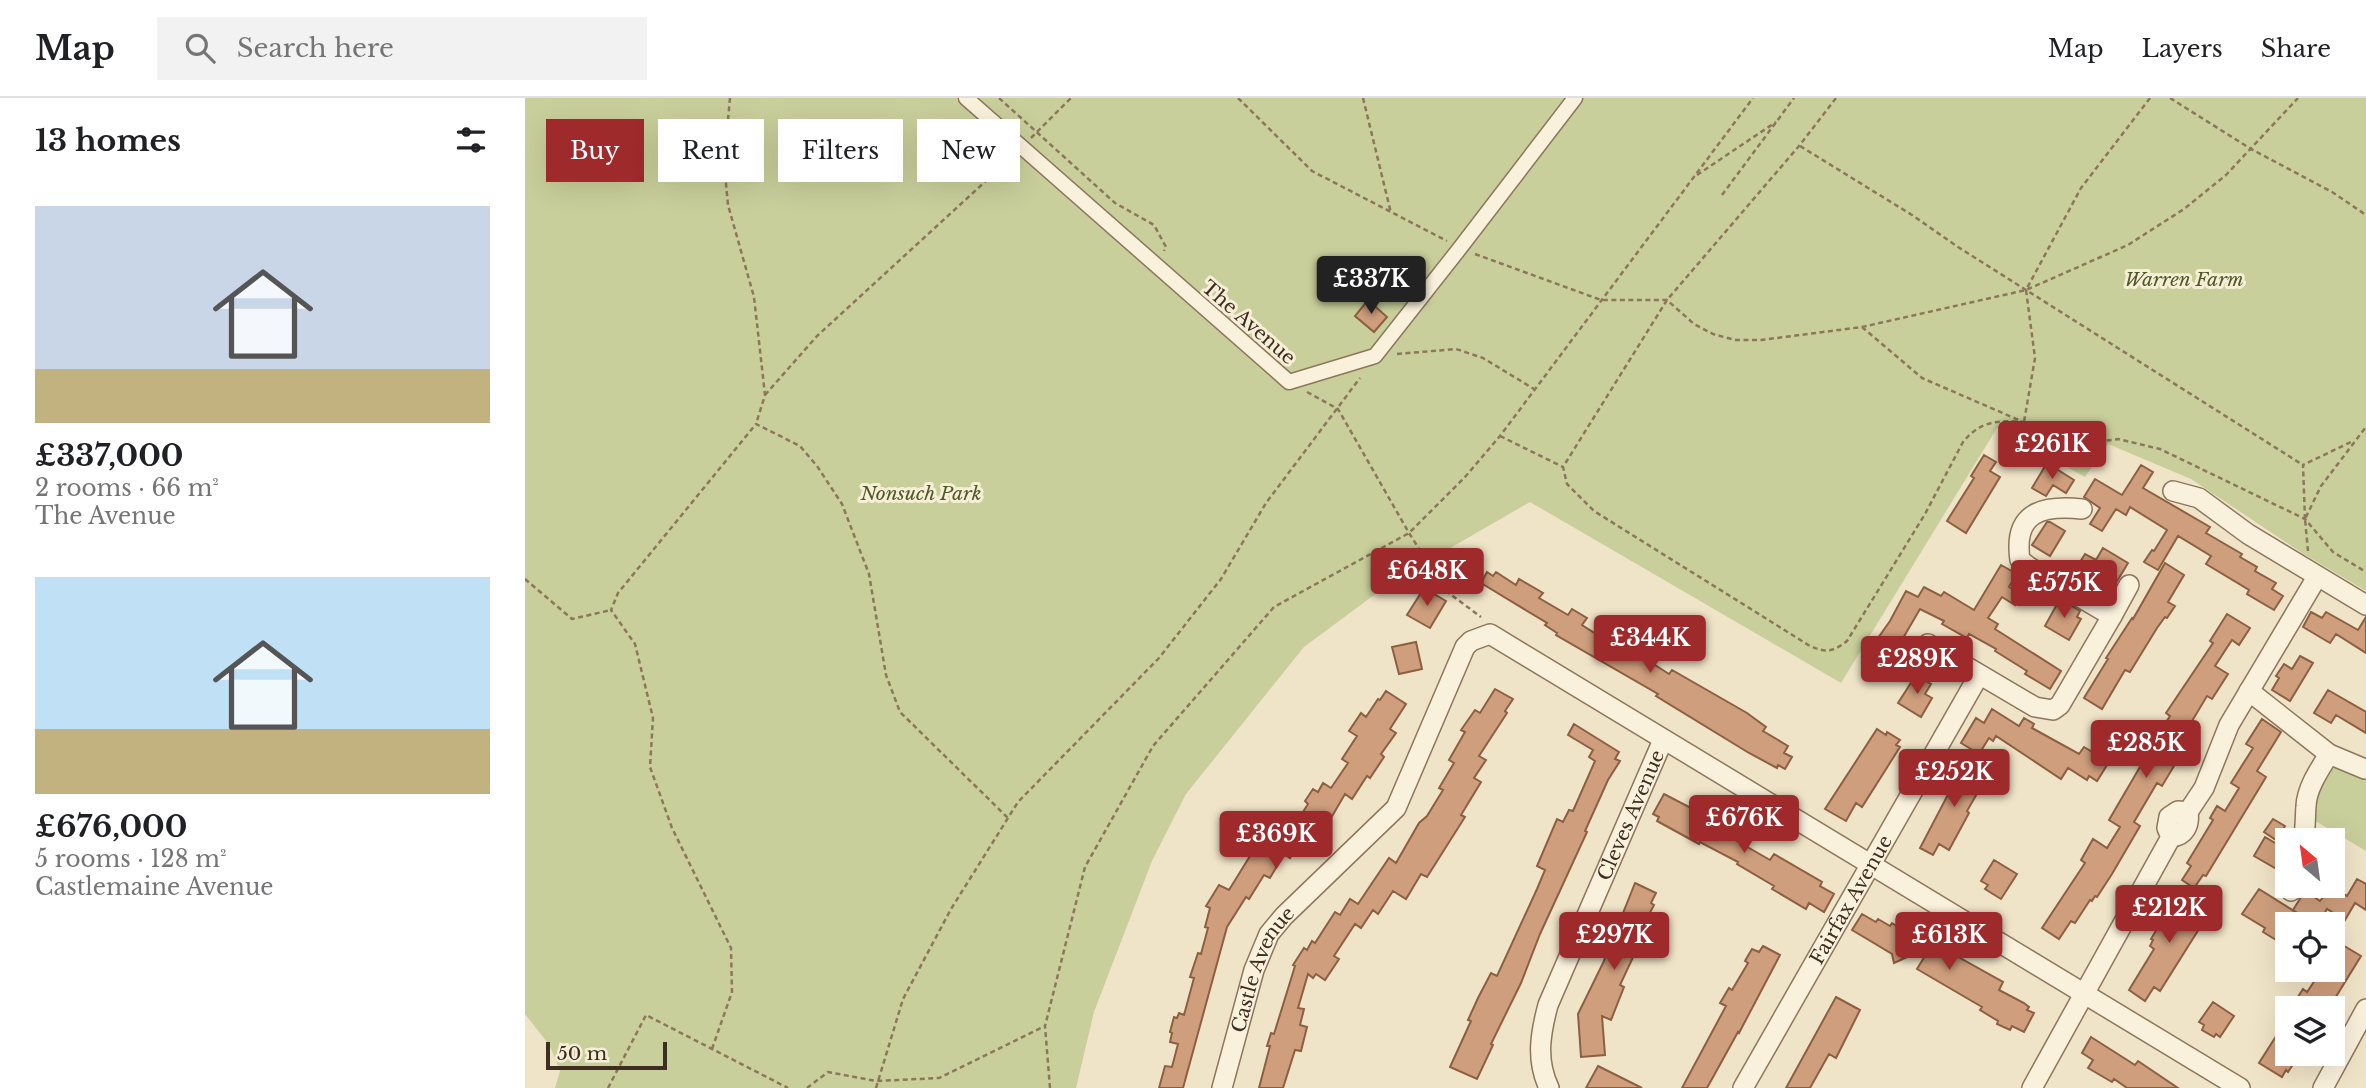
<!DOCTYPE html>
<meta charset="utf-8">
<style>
:root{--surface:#fff;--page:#f2f2f2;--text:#202124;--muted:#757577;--line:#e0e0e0;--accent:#9e2a2b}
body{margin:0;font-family:"Libre Baskerville",serif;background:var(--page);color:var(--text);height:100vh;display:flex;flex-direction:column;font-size:26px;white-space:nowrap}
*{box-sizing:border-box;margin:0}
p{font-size:23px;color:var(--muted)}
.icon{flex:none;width:38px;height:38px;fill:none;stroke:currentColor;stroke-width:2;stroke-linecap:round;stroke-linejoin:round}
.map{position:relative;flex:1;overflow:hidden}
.side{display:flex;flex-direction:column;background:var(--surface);width:525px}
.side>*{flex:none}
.guide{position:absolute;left:21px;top:21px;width:665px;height:63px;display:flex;gap:14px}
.needle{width:46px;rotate:331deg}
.fabs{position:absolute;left:1750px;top:730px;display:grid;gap:14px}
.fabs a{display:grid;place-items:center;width:70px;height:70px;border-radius:0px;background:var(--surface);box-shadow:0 7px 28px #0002;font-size:35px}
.scale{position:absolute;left:21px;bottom:18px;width:121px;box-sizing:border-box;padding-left:7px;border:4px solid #3d2e20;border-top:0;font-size:19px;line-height:24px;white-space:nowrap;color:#3d2e20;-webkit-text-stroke:5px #f7eed8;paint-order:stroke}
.price{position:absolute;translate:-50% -60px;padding:0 16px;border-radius:7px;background:var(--accent);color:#fff;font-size:23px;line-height:46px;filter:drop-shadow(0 2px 4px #0008)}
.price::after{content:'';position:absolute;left:50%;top:42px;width:21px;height:16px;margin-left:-10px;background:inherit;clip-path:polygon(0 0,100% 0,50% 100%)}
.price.current{background:#222;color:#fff}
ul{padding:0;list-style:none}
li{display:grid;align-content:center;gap:14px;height:371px;padding:0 35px}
li span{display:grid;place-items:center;height:217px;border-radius:0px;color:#555}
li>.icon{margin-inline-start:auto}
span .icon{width:126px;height:126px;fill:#fffc;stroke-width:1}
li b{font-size:30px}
h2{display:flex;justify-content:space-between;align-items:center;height:84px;padding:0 35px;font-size:30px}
.tag{padding:0 24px;border-radius:0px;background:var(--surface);box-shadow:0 7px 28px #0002;font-size:24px;line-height:63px}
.tag.current{background:var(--accent);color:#fff}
header{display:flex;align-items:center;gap:42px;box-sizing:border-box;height:98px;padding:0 35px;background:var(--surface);border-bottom:2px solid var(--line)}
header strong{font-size:33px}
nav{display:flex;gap:38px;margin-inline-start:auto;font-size:24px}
.search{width:490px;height:63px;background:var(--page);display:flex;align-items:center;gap:18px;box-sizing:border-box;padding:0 24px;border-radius:0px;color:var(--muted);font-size:26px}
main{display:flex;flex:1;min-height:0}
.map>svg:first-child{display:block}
.green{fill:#c9cf9b}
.building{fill:#cf9f7d;stroke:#8d5f41;stroke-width:2}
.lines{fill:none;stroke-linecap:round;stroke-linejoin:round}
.pedestrian-casing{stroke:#8d765c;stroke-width:17}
.minor-casing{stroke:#8d765c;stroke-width:22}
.path{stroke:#8d765c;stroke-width:2.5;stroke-dasharray:5 3.5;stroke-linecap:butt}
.pedestrian{stroke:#faf1dc;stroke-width:14}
.minor{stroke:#faf1dc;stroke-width:19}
.labels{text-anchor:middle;stroke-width:6;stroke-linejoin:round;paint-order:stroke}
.park-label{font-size:19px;font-style:italic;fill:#4d5a26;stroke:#f7eed8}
.street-label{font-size:19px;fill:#3d2e20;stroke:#f7eed8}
</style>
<header>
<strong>Map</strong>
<div class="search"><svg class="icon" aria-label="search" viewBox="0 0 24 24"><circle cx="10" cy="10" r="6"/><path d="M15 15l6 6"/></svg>Search here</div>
<nav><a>Map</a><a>Layers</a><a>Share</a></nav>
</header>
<main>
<section class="side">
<h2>13 homes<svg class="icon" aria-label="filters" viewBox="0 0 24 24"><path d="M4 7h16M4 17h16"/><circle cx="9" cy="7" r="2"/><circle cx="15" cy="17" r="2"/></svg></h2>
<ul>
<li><span style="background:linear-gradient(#c9d6e8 75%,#c2b280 0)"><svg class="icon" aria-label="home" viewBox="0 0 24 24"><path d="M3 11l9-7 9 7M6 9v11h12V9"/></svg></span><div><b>£337,000</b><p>2 rooms · 66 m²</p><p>The Avenue</p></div></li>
<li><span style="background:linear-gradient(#bfe0f5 70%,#c2b280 0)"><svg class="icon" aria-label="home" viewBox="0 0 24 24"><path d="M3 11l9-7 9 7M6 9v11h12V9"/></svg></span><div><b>£676,000</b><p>5 rooms · 128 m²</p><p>Castlemaine Avenue</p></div></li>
</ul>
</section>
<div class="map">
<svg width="1841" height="990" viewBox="0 0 1841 990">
<rect width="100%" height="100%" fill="#f0e4c8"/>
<!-- green -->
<path class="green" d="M0 0H1841V493L1777 455 1666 381 1583 346 1560 379 1472 330 1316 585 1005 404 868 483 779 549 661 696 627 763 569 914 551 990H30L35 973 25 948 0 916Z
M1813 666 1841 682V753L1787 721 1786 706 1805 671Z"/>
<!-- building -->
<path class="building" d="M843 202 862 219 849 234 830 218Z
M1459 357 1471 364 1465 373 1475 379 1441 435 1422 423 1449 380 1446 378Z
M1522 365 1549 382 1541 395 1528 387 1521 398 1507 390Z
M1616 367 1628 374 1618 390 1685 429 1681 435 1717 456 1715 459 1732 469 1730 473 1751 485 1747 491 1758 498 1749 512 1722 496 1724 492 1681 466 1686 458 1653 438 1633 472 1619 464 1627 452 1629 453 1642 432 1605 409 1601 417 1591 411 1577 433 1565 426 1575 410 1559 399 1570 381 1597 397Z
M1522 424H1525L1540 433 1525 458 1507 447Z
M1578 450 1603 465 1591 485 1575 476 1572 480 1552 469 1560 456 1571 462Z
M1640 465 1659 477 1643 504 1650 508 1642 520 1640 519 1632 530 1605 574 1600 572 1577 611 1559 600 1583 561 1581 560 1607 520 1608 521Z
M1476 467 1492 476 1484 489 1496 496 1490 507 1477 499 1463 520 1473 526 1470 531 1536 573 1525 591 1500 576 1502 573 1470 553 1471 551 1444 536 1442 540 1417 526 1419 523 1395 511 1367 559 1348 547 1365 523 1381 493 1393 499 1399 489 1416 498 1419 494 1449 512Z
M962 474 968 478 971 474 991 487 994 481 1018 495 1014 500 1043 517 1047 511 1062 520 1057 527 1093 550 1096 545 1144 576 1147 572 1222 615 1241 629 1238 633 1263 648 1259 655 1267 659 1260 671 1253 667 1252 670 1224 655 1131 598 1133 596 1031 537 1032 535 1020 527 1022 525 956 485Z
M899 490 921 503 905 530 882 517Z
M1535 501 1555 513 1552 519 1556 521 1544 542 1520 528Z
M1786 514 1797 520 1801 514 1833 532 1841 519V555L1811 536 1805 545 1778 529Z
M1702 516 1725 530 1714 547 1707 542 1690 568 1703 576 1687 601 1682 598 1661 633 1665 635 1645 666 1649 668 1637 688 1632 685 1609 724 1615 728 1587 776 1572 799 1570 798 1567 803 1565 802 1550 825 1546 823 1534 841 1517 830 1560 765 1556 762 1568 741 1582 750 1595 729 1584 722 1626 650 1625 649 1645 618 1641 615 1688 545 1685 543Z
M891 544 897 571 874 576 867 549Z
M1775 558 1788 565 1765 603 1747 592 1754 580 1751 578 1759 566 1767 571Z
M1391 577 1406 586 1400 596 1407 600 1396 619 1373 605Z
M970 591 988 601 980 613 982 615 954 658 961 662 949 680 956 684 936 717 940 719 902 779 896 776 881 801 868 793 853 816 848 812 836 830 830 826 809 858 814 861 800 882 791 876 788 880 783 876 773 910 779 911 775 927 782 929 776 953 770 952 758 990H734L745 948H742L746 935 749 936 770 868 768 867 779 850 782 852 787 843 790 845 810 814 815 817 825 801 833 806 864 760 871 765 894 725 902 718 918 692 914 690 929 665 924 662 940 634 936 632 950 612 955 615Z
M1803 592 1841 614V635L1811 617 1806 625 1789 615Z
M861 593 881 606 865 631 871 635 856 656 859 659 845 680 842 678 827 701 820 696 806 720 800 716 784 741 779 737 765 760 759 756 745 780 739 777 724 801 721 799 702 829 658 990H634L640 968 647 969 653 946 645 944 647 935 645 934 649 919 652 920 654 915 659 917 669 880 665 879 673 855 676 856 683 830 680 829 685 810 681 808 694 787 704 792 730 750 736 754 748 735 755 739 761 730 766 733 783 706 780 703 788 691 793 694 798 685 806 690 823 665 817 661 832 638 824 633 836 615 841 619 853 601 855 602Z
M1467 611 1494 628 1499 620 1509 626 1507 630 1554 656 1559 649 1584 664 1572 683 1564 678 1562 682 1543 670 1536 681 1471 638 1468 643 1464 640 1454 656 1436 645 1451 620 1459 625Z
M1737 621 1756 634 1732 673 1741 679 1681 778 1678 777 1669 790 1657 782 1666 768 1662 765 1688 722 1685 720 1692 708 1700 713 1714 690 1706 685 1728 650 1721 646Z
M1049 626 1094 654 1090 661 1095 663 1083 682 1060 733 1062 734 1015 836 996 885 966 946 968 947 952 981 925 969 946 923 943 922 953 900 966 875 972 878 1012 791 1020 772 1012 768 1032 721 1038 724 1044 712 1048 713 1070 663 1064 659 1068 652 1043 637Z
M1352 631 1361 637 1362 634 1375 642 1371 647 1375 649 1337 709 1331 705 1321 723 1300 711Z
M1438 664 1462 678 1442 713 1444 715 1424 752 1414 746 1408 757 1395 750 1428 687 1432 679 1429 678Z
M1139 696 1197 726 1193 732 1245 762 1249 756 1297 784 1295 788 1309 796 1299 814 1284 805 1281 811 1247 791 1249 788 1212 766 1213 764 1175 744 1174 746 1132 723 1134 719 1128 716Z
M1748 721 1760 728 1751 742 1739 734Z
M1740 739 1762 752V777L1729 758Z
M1469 762 1492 776 1476 801 1460 791 1463 787 1456 783Z
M1832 781 1841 786V812L1830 805 1820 822 1802 811 1793 826H1789L1768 812 1780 793 1795 803 1807 788 1822 798Z
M1110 785 1131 795 1126 805 1129 807 1121 822 1125 823 1095 887 1099 889 1086 922 1077 918 1080 957 1056 959 1053 916 1078 865Z
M1734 791 1769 813 1751 842 1738 834 1740 830 1717 816Z
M1653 795 1684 815 1635 893 1629 889 1620 903 1604 892 1629 851 1625 848 1628 842 1626 841Z
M1337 816 1351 824 1353 821 1365 828 1367 825 1381 834 1383 831 1478 884 1474 892 1499 905 1504 909 1502 912 1509 915 1499 934 1487 928 1485 932 1472 926 1473 923 1455 912 1457 909 1392 871 1406 848 1369 865 1367 856 1327 832Z
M1816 846 1836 858 1804 910H1784L1771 902 1778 891 1782 894 1797 872H1808V860Z
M1238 848 1255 857 1214 935 1213 934 1182 990H1157L1201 908 1195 905 1204 890 1207 892 1223 865 1220 863 1227 851 1234 854Z
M1311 899 1335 912 1311 960 1304 956 1285 990H1261Z
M1688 904 1709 918 1695 939 1691 936 1689 939 1677 932 1679 927 1674 924Z
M1762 921V956H1775L1763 974 1761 972 1757 979 1734 965Z
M1566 939 1610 967 1613 963 1653 990H1602L1589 981 1587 984 1563 970 1568 962 1557 955Z
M1073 968 1117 990H1061Z"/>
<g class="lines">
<!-- pedestrian casing -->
<g class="pedestrian-casing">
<path id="pedestrian" d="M441 0 764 284 850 258 935 150 1050 0"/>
</g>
<!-- minor casing -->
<g class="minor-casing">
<g id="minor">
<path d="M1648 393 1674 400 1723 436 1841 507"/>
<path d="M1587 518 1604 487"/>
<path d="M1403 546 1510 609 1528 612 1535 607 1587 518 1504 469 1495 462C1488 414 1517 407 1557 411"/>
<path d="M1724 593 1804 656 1840 671"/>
<path d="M1663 714 1679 690 1704 627 1792 479"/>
<path d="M1778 742C1781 730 1780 720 1781 708 1782 689 1795 671 1804 656"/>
<path d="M1766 793 1768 788"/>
<path id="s1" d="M697 990 729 872 744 836 759 818 871 710 940 549 946 543 965 536 1715 990"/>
<path id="s2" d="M1024 990C1011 962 1015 937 1023 907L1138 642"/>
<path id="s3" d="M1218 990 1454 577"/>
<path d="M1507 990 1646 739 1642 730 1644 719 1653 713 1663 714C1665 727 1660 738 1646 739"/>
<path d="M1798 990 1841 911"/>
</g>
</g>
<!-- path -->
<path class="path" d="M205 0 199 65 203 107 229 199 240 297 231 326
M474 0 590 105 629 127 641 149 639 153
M713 0 787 73 922 143
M838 0 866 115
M1311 0 1274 48 1142 202 1038 369 1042 386 1069 413 1285 548C1301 555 1308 554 1322 543L1400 416 1438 344C1455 323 1473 322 1499 324
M1625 0 1556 90 1501 192 1510 260 1499 324 1533 342 1557 346 1593 341 1635 351 1780 421 1808 454 1841 474
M1645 0 1726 51 1807 94 1841 117
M506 40 546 0
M1275 48 1387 117 1433 149 1778 367
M1172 77 1251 24
M1197 97 1269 0
M950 156 1076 202H1142L1169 226 1188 236 1210 242H1236L1337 229 1501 192 1603 147 1659 111 1701 77 1773 0
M1337 229 1397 280 1496 323
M872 256 931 251 958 260 1009 291
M782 294 813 311 884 435 921 493 956 519
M240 297 292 238 487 59
M975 338 1038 369
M1780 421 1778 367 1828 343
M1783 453 1780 421 1796 388 1841 329
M0 481 47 521 86 512
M187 951 207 894 206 850 147 730 125 669 128 620 110 546 86 512 93 495 231 326 275 348 292 368 317 406 344 476 361 577 375 614 483 720
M83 990 121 917 263 990
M282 990 303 974 351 983 414 980 520 928
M351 990 378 901 426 811 493 704 634 560 696 481 741 405 835 280
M525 990 520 928 560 769 628 648 749 509 884 435 940 379 975 338 1228 0"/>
<!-- pedestrian -->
<use href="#pedestrian" class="pedestrian"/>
<!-- minor -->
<use href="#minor" class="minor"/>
</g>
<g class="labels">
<!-- park labels -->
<g class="park-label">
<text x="1659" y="188">Warren Farm</text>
<text x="396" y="402">Nonsuch Park</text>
</g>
<!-- street labels -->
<g class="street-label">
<text transform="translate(724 224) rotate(41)" y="7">The Avenue</text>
<text dy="7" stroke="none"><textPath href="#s2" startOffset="292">Cleves Avenue</textPath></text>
<text dy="7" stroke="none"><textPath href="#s3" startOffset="217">Fairfax Avenue</textPath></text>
<text dy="7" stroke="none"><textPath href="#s1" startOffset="126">Castle Avenue</textPath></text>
</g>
</g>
</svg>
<div class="fabs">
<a><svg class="needle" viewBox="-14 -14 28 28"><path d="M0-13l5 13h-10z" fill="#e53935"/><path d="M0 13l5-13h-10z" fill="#757577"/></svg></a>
<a><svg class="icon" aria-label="locate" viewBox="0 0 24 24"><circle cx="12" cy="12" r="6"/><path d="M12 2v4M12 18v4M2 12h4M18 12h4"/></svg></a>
<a><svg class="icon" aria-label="layers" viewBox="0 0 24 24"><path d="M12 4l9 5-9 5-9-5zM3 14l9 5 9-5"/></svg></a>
</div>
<div class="scale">50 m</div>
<b class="price current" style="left:846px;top:218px">£337K</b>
<b class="price" style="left:1527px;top:383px">£261K</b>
<b class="price" style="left:902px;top:510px">£648K</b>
<b class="price" style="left:1539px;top:522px">£575K</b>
<b class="price" style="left:1125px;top:577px">£344K</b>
<b class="price" style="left:1392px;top:598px">£289K</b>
<b class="price" style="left:1621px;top:682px">£285K</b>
<b class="price" style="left:1429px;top:711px">£252K</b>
<b class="price" style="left:1219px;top:757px">£676K</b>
<b class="price" style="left:751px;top:773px">£369K</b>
<b class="price" style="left:1644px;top:847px">£212K</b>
<b class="price" style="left:1089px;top:874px">£297K</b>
<b class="price" style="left:1424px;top:874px">£613K</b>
<div class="guide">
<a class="tag current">Buy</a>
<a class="tag">Rent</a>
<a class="tag">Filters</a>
<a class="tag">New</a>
</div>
</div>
</main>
